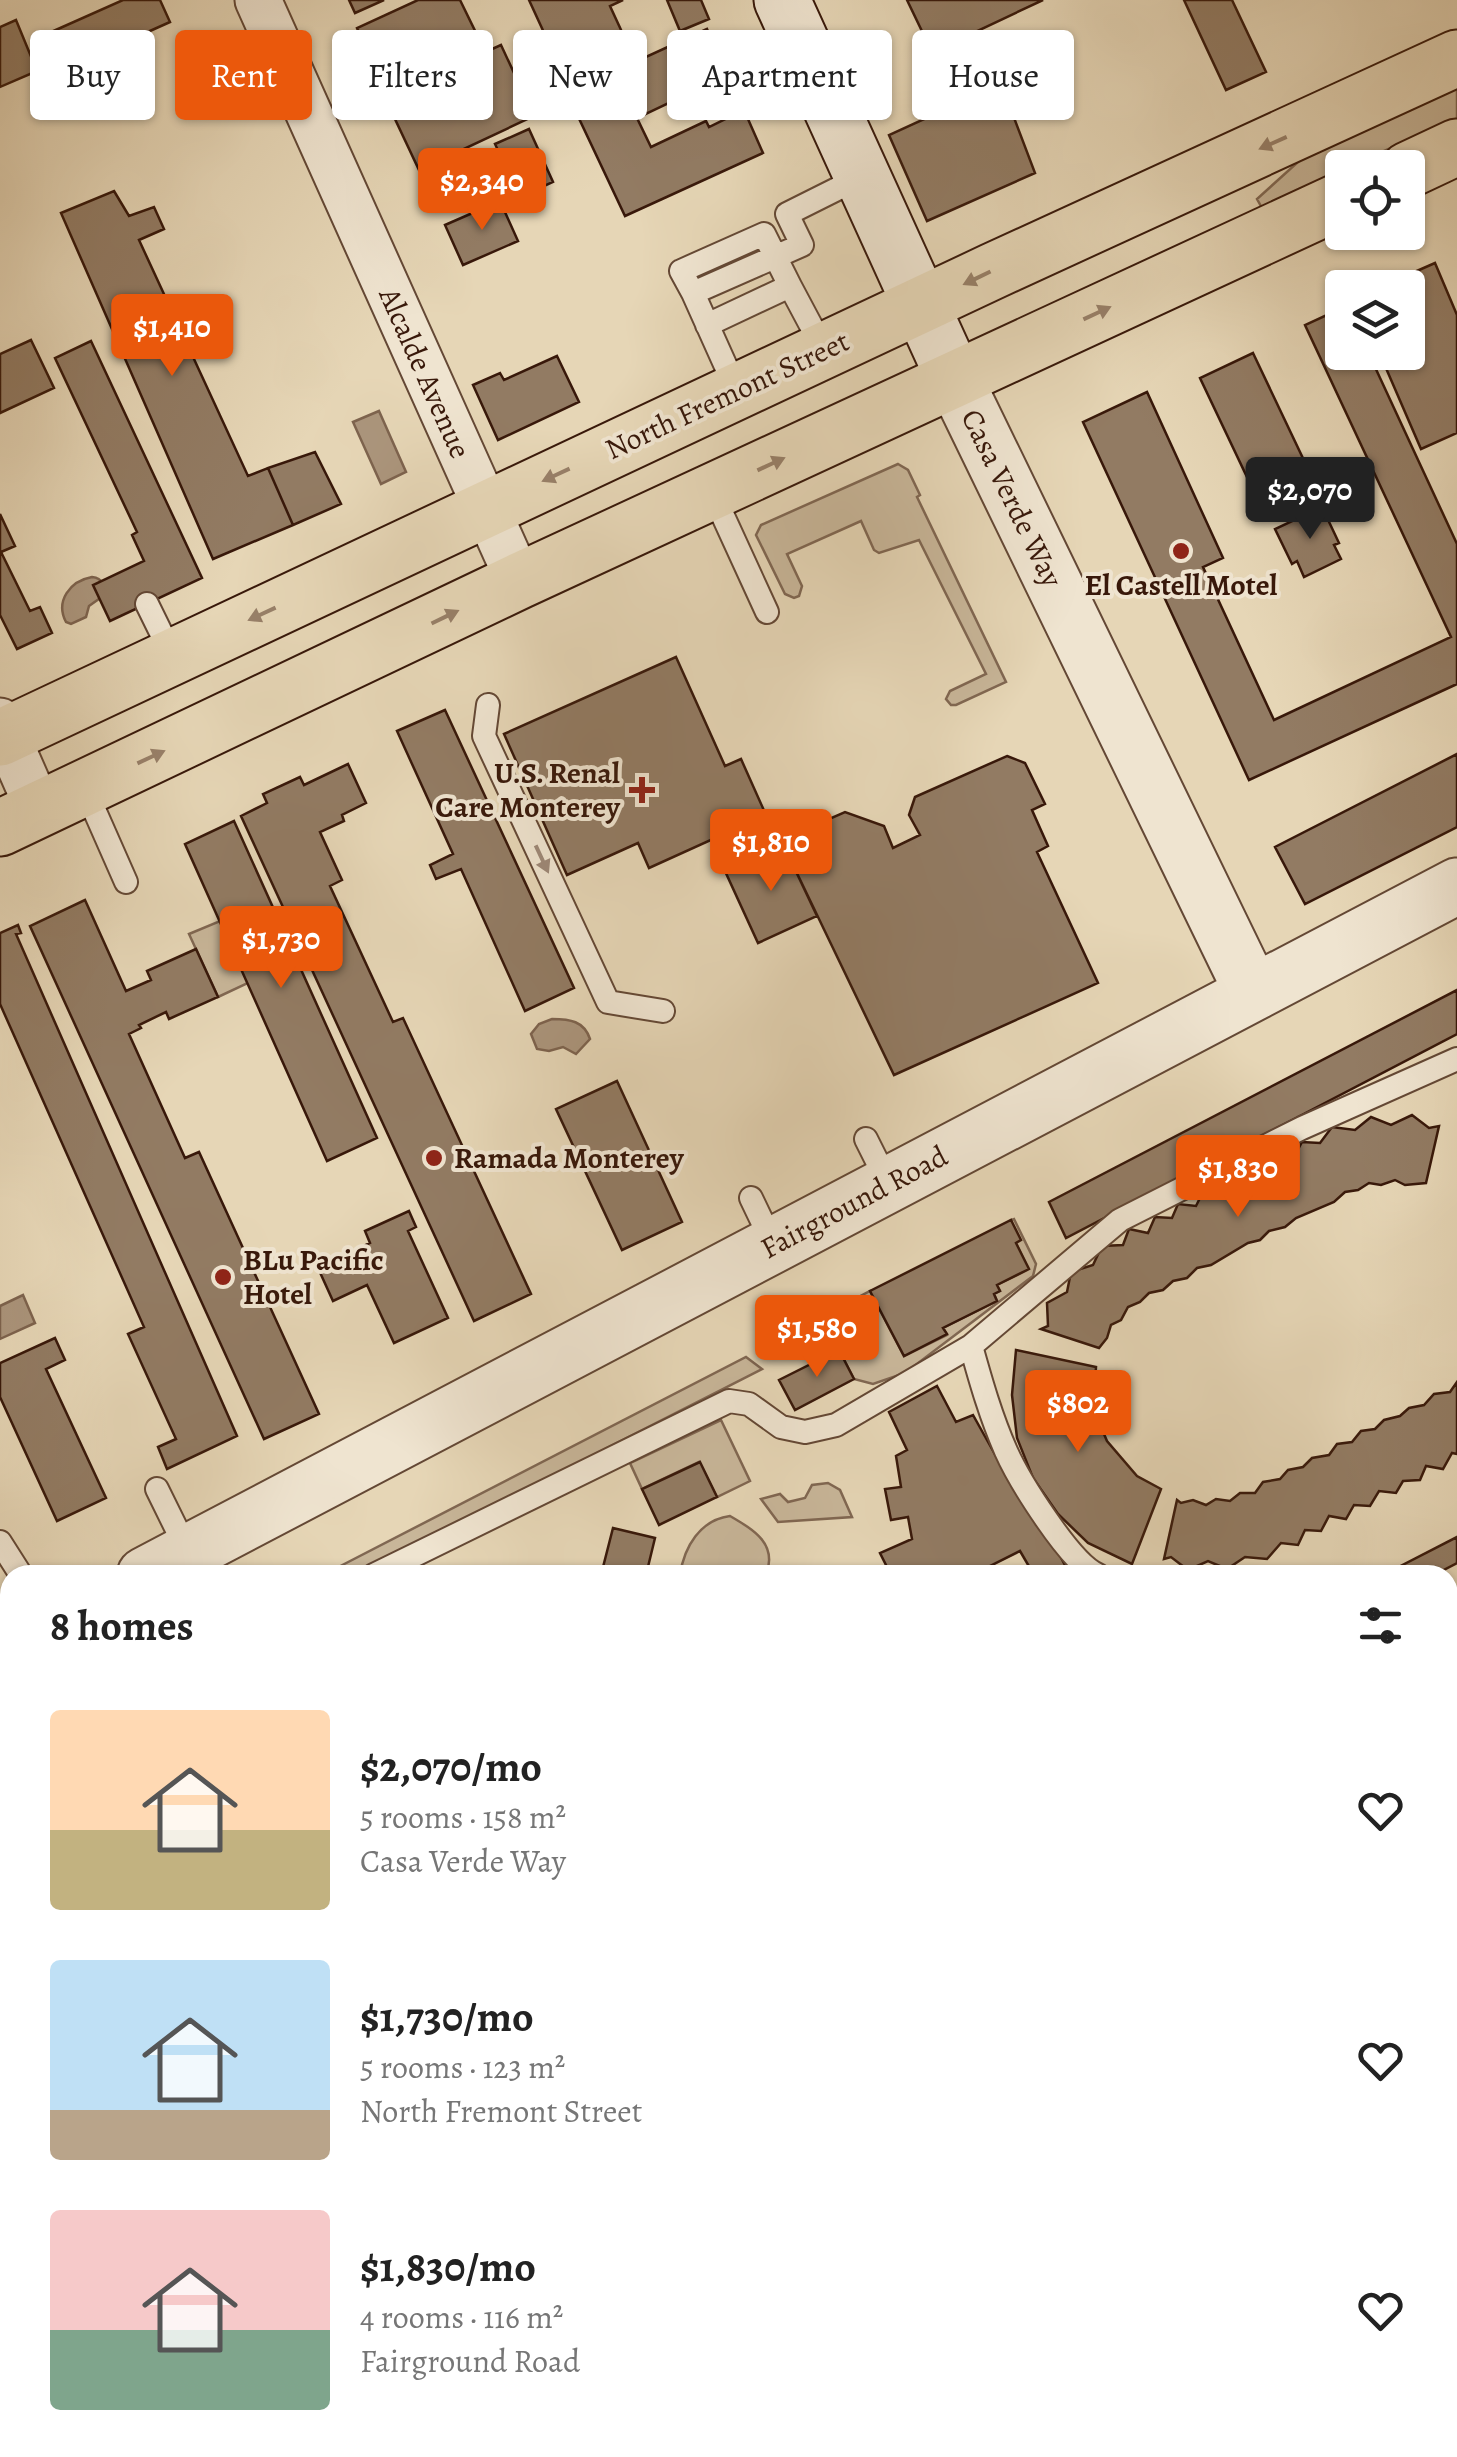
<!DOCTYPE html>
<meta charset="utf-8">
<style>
:root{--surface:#fff;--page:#f6f6f6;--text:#222;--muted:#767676;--accent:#ea580c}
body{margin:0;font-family:Alegreya,serif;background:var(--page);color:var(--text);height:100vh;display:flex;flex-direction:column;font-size:38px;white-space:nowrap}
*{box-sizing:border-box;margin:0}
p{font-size:32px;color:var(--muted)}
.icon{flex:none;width:55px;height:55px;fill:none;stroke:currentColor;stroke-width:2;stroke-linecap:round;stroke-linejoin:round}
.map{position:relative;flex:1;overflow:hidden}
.details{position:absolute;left:0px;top:1565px;width:1458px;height:892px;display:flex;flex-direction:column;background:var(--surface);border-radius:30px 30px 0 0;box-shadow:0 2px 8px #0004}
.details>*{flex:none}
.banner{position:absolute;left:30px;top:30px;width:1398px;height:90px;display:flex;gap:20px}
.controls{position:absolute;left:1325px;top:150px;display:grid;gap:20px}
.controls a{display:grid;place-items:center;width:100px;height:100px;border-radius:10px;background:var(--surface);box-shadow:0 2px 8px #0004;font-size:50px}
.price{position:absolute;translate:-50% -85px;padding:0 22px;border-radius:10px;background:var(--accent);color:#fff;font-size:32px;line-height:65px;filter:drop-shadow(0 2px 5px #0008)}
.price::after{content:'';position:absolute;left:50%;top:60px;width:30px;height:22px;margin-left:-15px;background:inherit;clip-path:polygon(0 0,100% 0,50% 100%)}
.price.active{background:#222;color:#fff}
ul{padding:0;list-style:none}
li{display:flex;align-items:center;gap:30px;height:250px;padding:0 50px}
li span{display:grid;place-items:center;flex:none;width:280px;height:200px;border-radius:10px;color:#555}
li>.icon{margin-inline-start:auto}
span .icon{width:120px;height:120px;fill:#fffc;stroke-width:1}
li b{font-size:42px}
h2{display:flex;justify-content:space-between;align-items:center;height:120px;padding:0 50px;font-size:42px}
.chip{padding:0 35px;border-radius:10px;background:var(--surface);box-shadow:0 2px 8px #0004;font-size:35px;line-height:90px}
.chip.active{background:var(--accent);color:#fff}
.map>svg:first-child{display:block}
.green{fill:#c8b699;stroke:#806752;stroke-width:2.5}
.water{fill:#ab957c;stroke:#7d634e;stroke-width:2.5}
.building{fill:#927b63;stroke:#38180a;stroke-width:2.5}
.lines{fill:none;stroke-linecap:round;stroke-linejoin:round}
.service-casing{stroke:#644835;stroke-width:26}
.minor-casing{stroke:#644835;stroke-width:49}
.tertiary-casing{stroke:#644835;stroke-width:59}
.secondary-casing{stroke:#38180a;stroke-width:59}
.primary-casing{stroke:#38180a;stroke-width:59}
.service{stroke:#efe4d0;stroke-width:22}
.minor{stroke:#efe4d0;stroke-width:45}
.tertiary{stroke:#efe4d0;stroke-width:55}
.secondary{stroke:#efe4d0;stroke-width:55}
.primary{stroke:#e6d6b6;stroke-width:55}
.oneway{fill:#988069}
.oneway2{fill:#9d8877}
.poi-dot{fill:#8f2418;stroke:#efe4d0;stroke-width:4}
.labels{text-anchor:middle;stroke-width:8;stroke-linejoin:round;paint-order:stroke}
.street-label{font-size:30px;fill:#38180a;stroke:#efe4d0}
.poi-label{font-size:30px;font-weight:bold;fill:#38180a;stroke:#efe4d0;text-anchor:start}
</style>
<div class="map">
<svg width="1457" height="2457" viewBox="0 0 1457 2457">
<rect width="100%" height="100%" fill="#e6d6b6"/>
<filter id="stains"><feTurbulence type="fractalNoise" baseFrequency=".002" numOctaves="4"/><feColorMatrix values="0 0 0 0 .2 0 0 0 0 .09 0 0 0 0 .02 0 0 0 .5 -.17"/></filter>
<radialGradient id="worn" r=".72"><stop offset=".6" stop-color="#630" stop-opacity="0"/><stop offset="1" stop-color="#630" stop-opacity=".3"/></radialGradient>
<!-- green -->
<path class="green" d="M1457 84V118L1349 167 1342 168V171L1262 208 1257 199 1309 152Z
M898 464 908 470 920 495 917 497 1006 682 956 705H951L946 699 950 691 986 674 919 540 879 553 874 550 861 521 787 554 802 586 799 596 794 598 785 594 756 535 761 525Z
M220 921 248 983 218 997 189 934Z
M1014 1219 1036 1264 1033 1276 905 1373 873 1384 854 1379 839 1350 838 1308 870 1291 904 1356 947 1335 943 1328 997 1301 994 1294 1000 1291 997 1285 1028 1269 1016 1243 1011 1220Z
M746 1357 762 1369 358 1575H323Z
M721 1420 750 1481 717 1497 699 1462 642 1489 630 1463Z
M828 1483 840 1490 852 1517 778 1522 761 1499 780 1494 788 1502 805 1498 812 1485Z
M730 1516C754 1530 778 1544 766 1575H680C684 1547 700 1520 730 1516Z
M1457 1739V2457H64L83 2448H1448V1744Z
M0 2040 10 2057V2412L0 2419Z"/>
<!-- water -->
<path class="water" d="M379 411 406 472 381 484 353 422Z
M92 577C104 578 104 587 103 596L89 606 86 617 71 624 66 622C55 601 70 581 92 577Z
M552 1019C570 1019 584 1021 590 1039L576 1054 563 1047 549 1051 537 1049 531 1034 539 1024Z
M23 1295 35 1323 0 1339V1306Z"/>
<!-- building -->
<path class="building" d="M123 0H160L170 22 56 73 40 37Z
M349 0H384L355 13Z
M418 0H460L479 39 418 67 409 47 373 64 357 28Z
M529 0H623L610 6 628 45 563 74Z
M667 0H701L709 19 680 31Z
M907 0H1043L973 33 1005 94 957 104Z
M1184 0H1232L1266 72 1226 90Z
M16 20 37 71 0 87V27Z
M707 29 726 71 689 87 692 92 637 118 651 147 706 121 709 127 744 110 763 153 625 216 567 93Z
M501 45 534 116 419 170 395 119 456 90 450 76 475 64 472 58Z
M1005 94 1035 173 927 221 889 135 957 104Z
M529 129 553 182 520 197 495 144Z
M114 191 129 216 154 207 164 229 139 240 248 476 268 468 293 525 213 559 61 213Z
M500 201 518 241 463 265 445 225Z
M1435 263 1457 315V433L1421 449 1379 352H1408V288H1378Z
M1342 308V352H1368L1457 544V684L1249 780 1083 422 1147 392 1223 558 1203 567 1274 720 1451 637 1305 325Z
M31 340 54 388 0 413V354Z
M91 341 202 578 110 621 93 585 144 561 132 535 137 532 55 358Z
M1253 353 1309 471 1256 496 1200 378Z
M557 356 579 402 498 440 473 385 500 373 504 380Z
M315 452 341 504 293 525 268 468Z
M1322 507 1339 543 1334 545 1341 559 1304 577 1297 561 1292 564 1275 529Z
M0 514 15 546 1 552 30 611 40 607 52 633 17 649 0 615Z
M676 657 725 766 741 759 766 815 649 868 638 843 567 875 504 734Z
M445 710 574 988 525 1011 461 869 436 879 430 865 453 854 397 731Z
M1457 754V827L1305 904 1275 847Z
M1007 756 1025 763 1045 804 1032 810 1048 846 1037 852 1098 983 894 1075 781 840 845 812 884 826 893 848 920 835 909 815 915 797Z
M348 764 366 803 342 815 344 821 320 832 342 880 330 886 393 1022 403 1018 531 1294 474 1321 241 816 267 803 263 794 300 777 304 785Z
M234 821 377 1138 327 1161 185 844Z
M783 844 817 916 758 943 725 871Z
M85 900 126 991 151 980 147 971 196 949 218 997 169 1019 166 1012 139 1025 141 1028 129 1034 185 1158 199 1152 319 1414 264 1439 30 926Z
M18 925 21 933 16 934 237 1436 167 1469 158 1447 176 1439 128 1334 144 1327 0 1004V933Z
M1457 990V1034L1066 1238 1049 1202Z
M617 1081 682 1222 622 1250 556 1109Z
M1412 1115 1429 1128 1439 1126 1426 1183 1405 1185 1395 1180 1381 1185 1369 1183 1358 1190 1345 1192 1334 1202 1296 1218 1285 1227 1269 1231 1260 1240 1248 1243 1211 1265 1197 1268 1187 1278 1173 1281 1163 1290 1149 1293 1140 1302 1128 1307 1121 1320 1111 1325 1107 1338 1099 1348 1041 1329 1048 1326 1047 1303 1067 1292 1071 1272 1093 1265 1102 1246 1123 1245 1129 1229 1148 1233 1155 1217 1172 1218 1178 1204 1196 1206 1203 1192 1222 1195 1228 1179 1246 1182 1252 1166 1271 1168 1279 1153 1295 1155 1302 1142 1320 1143 1332 1127 1355 1130 1371 1117 1391 1125Z
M409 1211 416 1227 408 1231 448 1318 394 1343 367 1285 333 1301 318 1268 370 1243 365 1231Z
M1011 1220 1021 1240 1016 1243 1029 1269 997 1285 1000 1291 994 1294 997 1301 943 1328 947 1334 904 1356 870 1291Z
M55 1338 65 1360 46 1369 106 1498 57 1521 0 1397V1363Z
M839 1350 854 1379 795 1410 779 1380Z
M1016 1350 1096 1367 1094 1396 1098 1420 1107 1441 1137 1476 1161 1489 1132 1564 1088 1543 1058 1514 1033 1478 1017 1438 1012 1395Z
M1457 1382V1454L1452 1453 1443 1469 1426 1466 1420 1480 1403 1481 1396 1493 1379 1491 1370 1506 1354 1505 1346 1519 1329 1516 1321 1531 1305 1530 1298 1545 1281 1543 1267 1559 1245 1557 1227 1569 1208 1561 1188 1570 1171 1557 1164 1559 1177 1500 1181 1503 1193 1500 1206 1505 1216 1499 1230 1501 1240 1493H1255L1263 1482 1280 1479 1288 1470 1303 1467 1312 1458 1329 1455 1337 1444 1352 1442 1361 1431 1375 1429 1384 1420 1400 1416 1409 1408 1424 1405 1434 1394 1450 1392Z
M937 1386 956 1422 973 1415 1016 1492 1025 1488 1070 1575H1034L1020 1551 972 1575H891L880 1553 912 1539 908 1517 891 1520 885 1489 901 1487 896 1456 907 1450 889 1412Z
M700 1462 717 1497 659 1525 642 1489Z
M613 1528 655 1538 646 1575H601Z
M1457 1537V1563L1434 1575H1383Z
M1457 1683V1742L1448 1746V1688Z
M10 1822V1944L5 1925 0 1926V1827Z"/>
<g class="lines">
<!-- service casing -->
<g class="service-casing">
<path id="service" d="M693 293 681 271 764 234 790 286
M707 325 790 286 824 350
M737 391 693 293 802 245 787 214 863 176
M712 492 767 612
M147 604 173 657
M488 705 484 736 608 1002 663 1011
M85 789 126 882
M866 1139 888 1183
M751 1198 773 1244
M971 1346C981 1382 991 1417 1006 1451 1019 1480 1070 1563 1098 1575
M157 1489 188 1552
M0 1542 21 1575
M374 1575 729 1401 749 1404 781 1427 805 1432 836 1425 971 1346 1120 1220 1302 1128 1457 1059
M0 1769 10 1764
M0 2419 10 2412"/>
</g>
<!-- minor casing -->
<g class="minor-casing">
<path id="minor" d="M258 0 519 581
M0 721 39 810"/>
</g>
<!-- tertiary casing -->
<g class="tertiary-casing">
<path id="tertiary" d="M955 380 1252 991
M145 1575 1457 886
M0 1651 10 1646"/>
</g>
<!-- secondary casing -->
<g class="secondary-casing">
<path id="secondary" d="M782 0 955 380"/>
</g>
<!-- primary casing -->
<g class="primary-casing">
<path id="primary" d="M1408 170 1457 147
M0 738 993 271 1457 58
M0 828 519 581 1342 200"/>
</g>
<!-- service -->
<use href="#service" class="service"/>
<!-- minor -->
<use href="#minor" class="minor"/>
<!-- tertiary -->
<use href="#tertiary" class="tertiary"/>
<!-- secondary -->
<use href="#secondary" class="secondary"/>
<!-- primary -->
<use href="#primary" class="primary"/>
</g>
<!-- one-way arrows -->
<defs><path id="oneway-solid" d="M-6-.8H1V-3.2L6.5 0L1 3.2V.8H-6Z" transform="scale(2.5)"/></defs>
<g class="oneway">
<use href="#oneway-solid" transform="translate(1273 143) rotate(156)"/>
<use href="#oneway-solid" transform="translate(977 278) rotate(154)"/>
<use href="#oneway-solid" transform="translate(1097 313) rotate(-25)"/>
<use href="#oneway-solid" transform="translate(771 464) rotate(-25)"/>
<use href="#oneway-solid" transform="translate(556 475) rotate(155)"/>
<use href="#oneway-solid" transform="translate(262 614) rotate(155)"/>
<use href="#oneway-solid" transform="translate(445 617) rotate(-26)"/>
<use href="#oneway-solid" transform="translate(151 757) rotate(-25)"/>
</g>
<use class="oneway2" href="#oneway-solid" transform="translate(542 859) rotate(65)"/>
<!-- markers -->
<g class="poi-dot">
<circle cx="1181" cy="551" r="10"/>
<path d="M637 775h10v10h10v10h-10v10h-10v-10h-10v-10h10z"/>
<circle cx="434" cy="1158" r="10"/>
<circle cx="223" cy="1277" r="10"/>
</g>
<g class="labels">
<!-- street labels -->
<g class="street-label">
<text transform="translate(425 373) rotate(66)" y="10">Alcalde Avenue</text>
<text transform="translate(727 395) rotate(-25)" y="10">North Fremont Street</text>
<text transform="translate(1012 498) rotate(64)" y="10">Casa Verde Way</text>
<text transform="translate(854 1202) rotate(-28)" y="10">Fairground Road</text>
</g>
<!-- poi labels -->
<g class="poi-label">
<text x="1181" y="595" text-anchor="middle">El Castell Motel</text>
<text x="620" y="783" text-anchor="end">U.S. Renal<tspan x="620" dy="34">Care Monterey</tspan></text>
<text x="454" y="1168">Ramada Monterey</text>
<text x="243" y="1270">BLu Pacific<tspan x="243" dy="34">Hotel</tspan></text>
</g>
</g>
<rect width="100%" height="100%" filter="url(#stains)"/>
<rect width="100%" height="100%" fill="url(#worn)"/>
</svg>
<div class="controls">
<a><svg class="icon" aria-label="locate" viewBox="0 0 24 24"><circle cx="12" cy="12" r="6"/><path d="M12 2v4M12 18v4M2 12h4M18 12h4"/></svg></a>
<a><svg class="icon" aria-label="layers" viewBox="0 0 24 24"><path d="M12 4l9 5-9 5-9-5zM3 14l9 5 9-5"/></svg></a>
</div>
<b class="price" style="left:482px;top:233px">$2,340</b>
<b class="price" style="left:172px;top:379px">$1,410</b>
<b class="price active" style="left:1310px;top:542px">$2,070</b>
<b class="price" style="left:771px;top:894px">$1,810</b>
<b class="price" style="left:281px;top:991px">$1,730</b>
<b class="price" style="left:1238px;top:1220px">$1,830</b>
<b class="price" style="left:817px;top:1380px">$1,580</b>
<b class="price" style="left:1078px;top:1455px">$802</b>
<div class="banner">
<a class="chip">Buy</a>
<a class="chip active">Rent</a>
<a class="chip">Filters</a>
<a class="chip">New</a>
<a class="chip">Apartment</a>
<a class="chip">House</a>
</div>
<section class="details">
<h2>8 homes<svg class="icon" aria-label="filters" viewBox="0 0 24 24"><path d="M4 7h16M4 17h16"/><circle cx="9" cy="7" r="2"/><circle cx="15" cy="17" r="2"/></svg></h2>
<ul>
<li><span style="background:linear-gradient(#ffd9b3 60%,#c2b280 0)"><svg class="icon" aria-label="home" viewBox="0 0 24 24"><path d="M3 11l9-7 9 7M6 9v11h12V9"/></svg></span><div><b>$2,070/mo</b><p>5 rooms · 158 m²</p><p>Casa Verde Way</p></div><svg class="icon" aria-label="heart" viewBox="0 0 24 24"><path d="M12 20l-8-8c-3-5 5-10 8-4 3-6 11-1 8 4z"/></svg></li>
<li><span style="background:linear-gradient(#bfe0f5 75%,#b9a48a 0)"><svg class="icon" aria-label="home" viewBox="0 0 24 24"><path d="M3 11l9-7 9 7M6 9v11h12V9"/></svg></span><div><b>$1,730/mo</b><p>5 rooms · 123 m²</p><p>North Fremont Street</p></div><svg class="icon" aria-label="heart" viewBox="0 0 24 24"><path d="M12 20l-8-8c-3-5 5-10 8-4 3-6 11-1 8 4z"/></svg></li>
<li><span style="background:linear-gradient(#f6c9c9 60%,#7fa58c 0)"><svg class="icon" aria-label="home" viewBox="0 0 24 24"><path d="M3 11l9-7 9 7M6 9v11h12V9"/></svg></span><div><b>$1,830/mo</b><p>4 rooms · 116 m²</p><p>Fairground Road</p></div><svg class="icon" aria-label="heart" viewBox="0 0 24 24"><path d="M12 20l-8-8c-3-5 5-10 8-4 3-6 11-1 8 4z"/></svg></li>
</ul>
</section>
</div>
